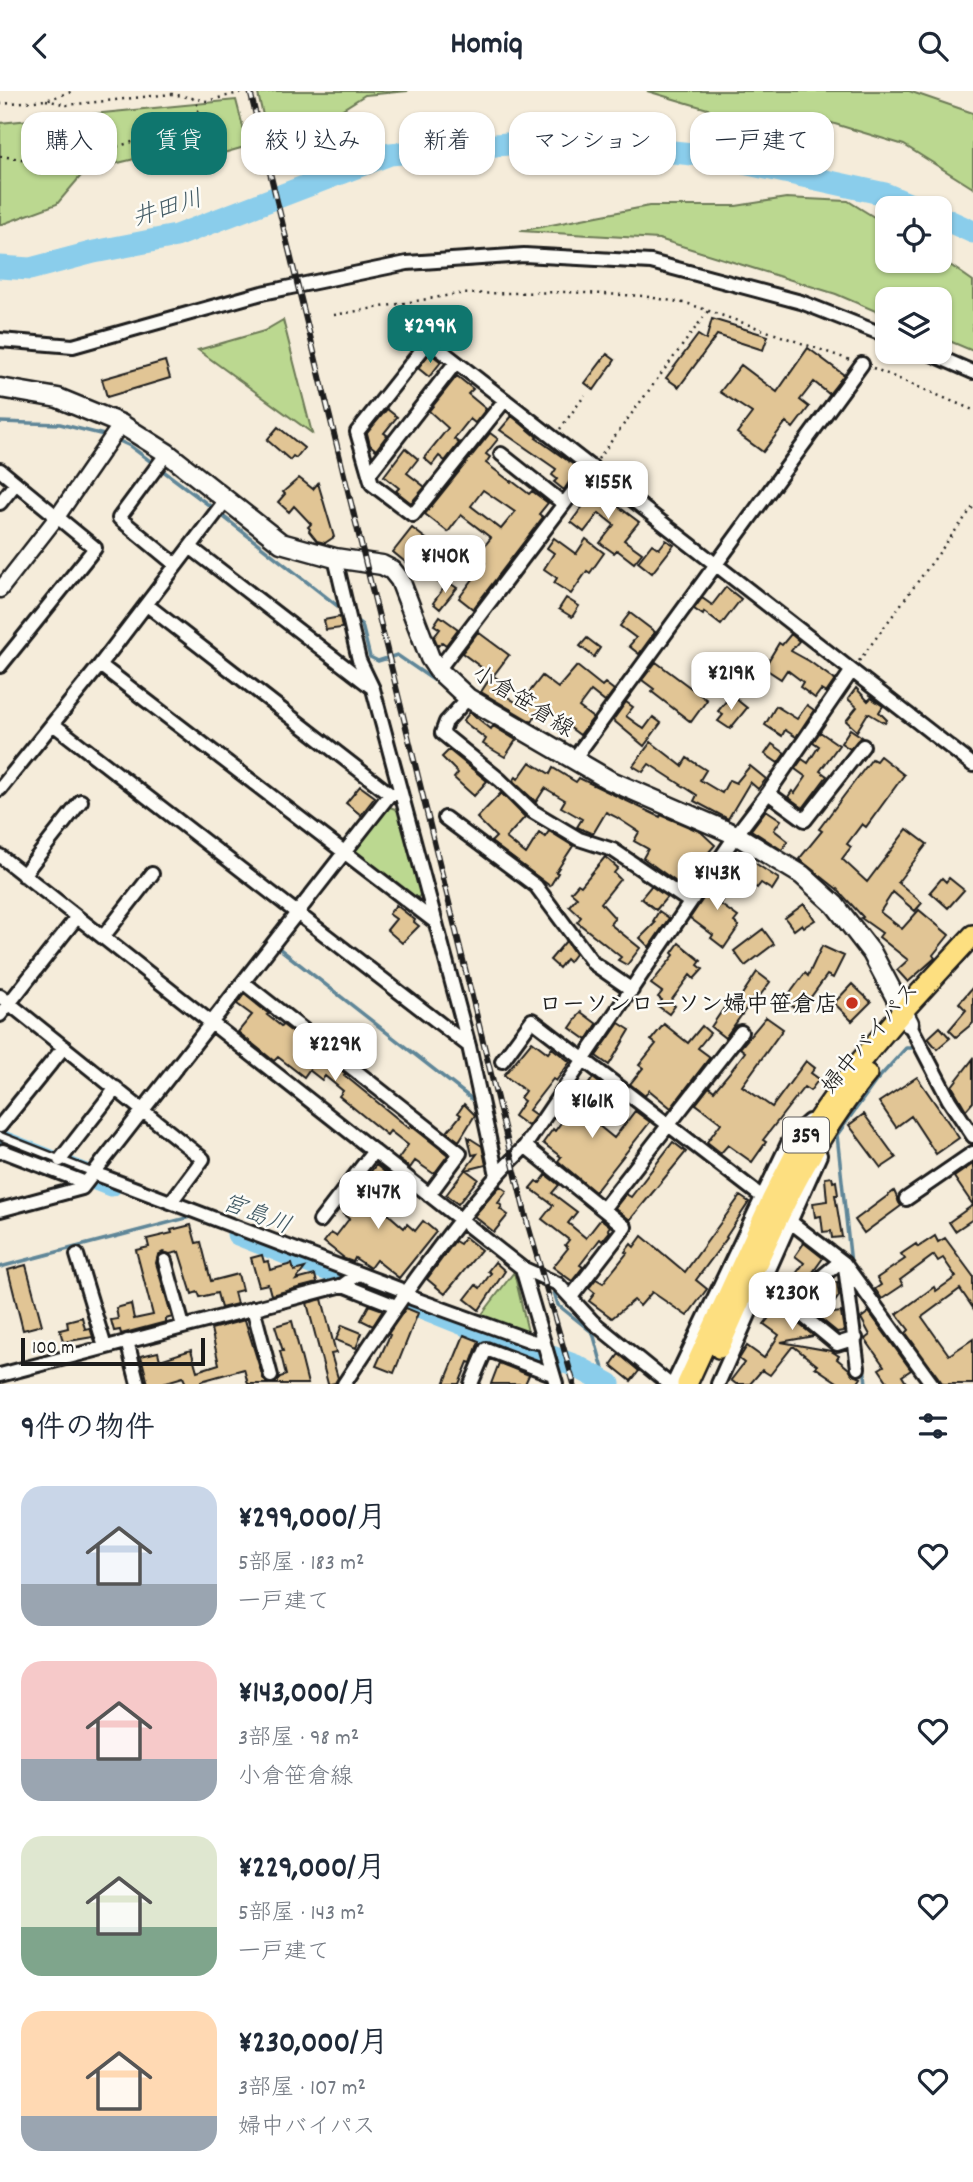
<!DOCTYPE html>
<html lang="ja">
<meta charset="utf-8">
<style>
:root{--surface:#fff;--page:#f2f2f3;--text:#1f2937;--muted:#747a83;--accent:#0f766e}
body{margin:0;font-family:Dekko,"Klee One",sans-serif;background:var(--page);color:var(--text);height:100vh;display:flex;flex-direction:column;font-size:26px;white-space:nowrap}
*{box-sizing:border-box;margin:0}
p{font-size:23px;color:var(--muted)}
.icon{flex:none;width:38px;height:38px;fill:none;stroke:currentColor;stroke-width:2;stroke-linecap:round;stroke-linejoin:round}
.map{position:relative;height:1293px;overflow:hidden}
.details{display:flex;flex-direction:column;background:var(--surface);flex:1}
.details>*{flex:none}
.guide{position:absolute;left:21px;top:21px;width:931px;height:63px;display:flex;gap:14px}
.controls{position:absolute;left:875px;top:105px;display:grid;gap:14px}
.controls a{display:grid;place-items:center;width:77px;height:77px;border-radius:14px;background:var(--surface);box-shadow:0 2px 5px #0004;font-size:35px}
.scale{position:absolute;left:21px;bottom:18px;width:184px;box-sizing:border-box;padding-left:7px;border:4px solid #1c1c1c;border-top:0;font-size:19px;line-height:24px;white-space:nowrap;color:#1c1c1c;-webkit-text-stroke:5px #fdfcf7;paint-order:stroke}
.price{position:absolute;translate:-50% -60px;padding:0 16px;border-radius:14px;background:#fff;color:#222;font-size:23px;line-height:46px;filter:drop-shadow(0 2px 4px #0008)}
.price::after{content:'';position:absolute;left:50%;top:42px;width:21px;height:16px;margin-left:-10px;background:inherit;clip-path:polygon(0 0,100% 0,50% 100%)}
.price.selected{background:var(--accent);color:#fff}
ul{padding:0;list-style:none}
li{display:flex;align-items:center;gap:21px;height:175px;padding:0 21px}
li span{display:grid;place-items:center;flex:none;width:196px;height:140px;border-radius:21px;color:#555}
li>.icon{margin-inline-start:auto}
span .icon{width:84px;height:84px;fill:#fffc;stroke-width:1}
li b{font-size:30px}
h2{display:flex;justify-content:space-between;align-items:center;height:84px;padding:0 21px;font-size:30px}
.pill{padding:0 24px;border-radius:21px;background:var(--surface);box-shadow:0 2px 5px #0004;font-size:24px;line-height:63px}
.pill.selected{background:var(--accent);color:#fff}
header{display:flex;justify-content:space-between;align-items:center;height:91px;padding:0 21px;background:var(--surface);font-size:32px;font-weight:700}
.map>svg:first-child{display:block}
.green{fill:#bbd890;stroke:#6c7a56;stroke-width:2}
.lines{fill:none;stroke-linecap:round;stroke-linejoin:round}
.stream{stroke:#5e8698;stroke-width:3.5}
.river{stroke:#8acdeb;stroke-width:23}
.building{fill:#e1c595;stroke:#1c1c1c;stroke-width:2;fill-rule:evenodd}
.service-casing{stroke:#1c1c1c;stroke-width:11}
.minor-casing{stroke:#1c1c1c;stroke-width:18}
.tertiary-casing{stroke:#1c1c1c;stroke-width:19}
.secondary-casing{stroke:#1c1c1c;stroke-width:23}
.trunk-casing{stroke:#1c1c1c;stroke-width:24}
.path{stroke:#1c1c1c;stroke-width:2.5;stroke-dasharray:2 5;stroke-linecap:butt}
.service{stroke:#fdfcf7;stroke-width:6}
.minor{stroke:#fdfcf7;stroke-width:12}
.tertiary{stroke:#fdfcf7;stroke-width:14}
.secondary{stroke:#fdfcf7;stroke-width:18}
.trunk{stroke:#fddf80;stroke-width:19}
.rail-casing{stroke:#1c1c1c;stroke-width:6}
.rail{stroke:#fdfcf7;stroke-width:3.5;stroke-dasharray:10;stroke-linecap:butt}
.poi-dot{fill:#c8321e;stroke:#fdfcf7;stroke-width:2.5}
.labels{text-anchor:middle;stroke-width:5;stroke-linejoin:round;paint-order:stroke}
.shield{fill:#fdfcf7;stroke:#605f5e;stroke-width:2}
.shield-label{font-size:21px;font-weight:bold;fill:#1c1c1c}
.street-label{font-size:23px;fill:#1c1c1c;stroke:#fdfcf7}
.poi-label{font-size:23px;font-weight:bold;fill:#1c1c1c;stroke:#fdfcf7;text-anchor:end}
.water-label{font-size:24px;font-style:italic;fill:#425a64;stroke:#fdfcf7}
</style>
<header><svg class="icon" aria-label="back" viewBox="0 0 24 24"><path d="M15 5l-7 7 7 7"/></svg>Homiq<svg class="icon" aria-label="search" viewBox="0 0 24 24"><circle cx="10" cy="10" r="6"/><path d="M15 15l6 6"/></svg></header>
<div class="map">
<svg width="973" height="1293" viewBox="0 0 973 1293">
<rect width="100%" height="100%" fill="#f5ecda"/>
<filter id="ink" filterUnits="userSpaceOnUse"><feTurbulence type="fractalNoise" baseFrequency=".0143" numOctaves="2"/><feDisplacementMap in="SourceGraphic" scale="14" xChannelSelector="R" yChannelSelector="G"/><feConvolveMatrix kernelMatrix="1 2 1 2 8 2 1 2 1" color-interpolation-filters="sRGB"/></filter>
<g filter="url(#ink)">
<!-- green -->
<path class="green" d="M274 0H408L365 4 333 24 268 46 258 3Z
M647 0H909L973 22V97L904 54 825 30 769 31 721 22Z
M236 9 248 55 192 71 151 64 85 80 57 113 0 134V32Z
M786 107 848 110 887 134V170H940V167L973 190V260L940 246V208H887V225L836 203 659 148 520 140 649 115H736Z
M283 229 312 342 198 259 264 240Z
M387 715 398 719 422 803 412 811 358 768 354 757Z
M514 1181 528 1241 522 1245 480 1226Z"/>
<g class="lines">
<!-- stream -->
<path class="stream" d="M0 331 60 333 108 345
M115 348 130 355 214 418
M220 423 344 520
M353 527 362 534 370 566 378 570 397 564 448 599
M280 858 473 1009
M851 1173 837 1044 876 990 906 957H911
M0 1176 194 1125
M854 1195 862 1260
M554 1201 558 1214 593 1242 607 1292
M864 1274 866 1293"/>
<!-- river -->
<path class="river" d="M940 126 973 141
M0 176 30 178 94 161 176 145 390 63 555 49 712 65 885 103 918 117
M0 1050 111 1094
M238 1143 489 1243 576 1275 609 1293"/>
</g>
<!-- building -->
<path class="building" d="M712 228 768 245 763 259 717 244 679 296 666 287 698 244 706 249Z
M808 257 844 284 829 303 814 291 800 309 809 316 793 337 786 331 763 361 737 342 752 322 720 301 741 274 777 301Z
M430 262 441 271 429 286 418 277Z
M607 263 615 269 594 299 585 292Z
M165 270 170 287 107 306 102 288Z
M457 285 473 298 468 303 486 318 475 332 470 328 454 348 459 352 445 370 439 365 432 374 424 367 448 337 429 320Z
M387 318 397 326 384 342 387 344 376 359 370 354 367 342Z
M512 325 537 346 536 347 578 377 564 399 554 391 557 388 552 384 556 378 500 339Z
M278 336 304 357 296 367 293 365 290 369 267 349Z
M490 342 498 348 486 363 490 366 486 372 511 391 512 390 529 403 532 400 548 412 539 423 543 426 473 518 459 507 485 472 476 465 491 447 461 424 448 441 425 423ZM483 399 515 421 501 438 471 415Z
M405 357 418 368 407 382 425 396 411 412 396 400 399 397 384 385Z
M299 387 313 398 318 392 334 446 325 452 317 450 309 440 310 438 308 436 311 433 294 415 289 421 278 411 285 403 283 401Z
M594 391 610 403 607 407 639 431 624 449 642 462 634 472 617 459 614 462 600 452 614 434 599 422 584 441 571 431 586 411 582 408Z
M412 437 434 454 453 477 438 491 420 472 415 479 393 461Z
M554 447 576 463 586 448 604 462 590 482 587 480 571 503 554 492 557 487 544 478 554 462 547 457Z
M666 449 674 454 652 482 638 471 652 453 659 458Z
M448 491 457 497 440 518 433 512Z
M726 496 741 508 721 534 704 521 703 524 694 518 702 507 712 514Z
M566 507 579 515 572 526 559 518Z
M630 522 655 541 639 563 629 555 636 547 620 535Z
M440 525 458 538 446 554 442 551 438 555 434 546 440 538 434 534Z
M340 526 342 537 326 539 324 529Z
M478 541 509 564 493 585 462 562Z
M791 543 799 550 791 560 809 570 835 589 826 602 821 599 815 607 800 596 803 591 787 579 781 588 764 577 779 552 782 554Z
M587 547 600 557 594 566 580 555Z
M656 571 707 609 691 631 652 601 654 598 642 589Z
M577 575 602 595 605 592 614 599 605 611 591 600 579 616 593 627 580 644 541 615 532 631 481 601 492 584 502 591 497 599 517 612 520 606 524 608 542 585 558 597Z
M856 597 868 610 871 607 883 615 879 621 887 629 885 632 868 622 857 640 846 630 857 616 848 608Z
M731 604 747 617 730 638 718 630 723 624 718 620Z
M626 611 633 616 626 625 644 638 653 626 661 632 644 655 613 629Z
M807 614 814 619 796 646 785 639 782 645 765 634 776 615 797 628Z
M470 621 491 638 493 635 516 649 505 666 483 653 486 648 463 630Z
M850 638 862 646 850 658 841 652Z
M820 641 839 654 820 680 827 685 803 717 788 706 792 700 795 702 806 686 795 678 802 668 808 672 819 655 813 651Z
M651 651 682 675 687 667 706 679 700 689 722 702 729 689 736 692 750 675 766 688 758 698 750 691 728 728 694 710 697 704 649 673 643 681 633 675Z
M772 653 785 662 778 672 765 663Z
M449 659 487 690 474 705 454 687 458 682 442 666Z
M880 665 904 684 866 736 862 733 847 753 851 756 842 768 867 791 907 738 927 753 898 791 922 812 915 820 893 801 880 821 902 838 919 819 949 844 933 864 935 867 908 891 897 879 908 869 879 846 882 842 861 827 863 826 837 798 799 768 822 740 819 738 855 690 872 668 876 670Z
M530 671 550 683 553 677 576 691 579 687 660 726 661 724 701 741 715 754 697 775 702 778 686 798 643 767 648 758 634 750 639 741 616 726 606 721 593 743 577 736 582 728 561 716 565 709 545 697 536 711 513 690 516 686 518 688Z
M360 695 375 706 361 724 346 712Z
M501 702 525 726 506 747 526 763 539 742 545 746 549 740 573 755 556 781 558 782 550 795 491 751 496 746 477 727Z
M766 719 781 729 774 739 788 750 782 759 751 739Z
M605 766 618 777 614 782 620 788 601 812 615 827 610 833 640 857 627 874 618 869 621 866 577 831 581 826 569 815 577 806 571 801 578 793 581 795Z
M749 768 779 788 772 799 761 792 757 797 738 784Z
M721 781 734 789 720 813 738 826 734 831 739 835 724 857 711 847 713 844 690 827Z
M942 787 946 791 949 787 964 799 948 817 930 801Z
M651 795 667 806 656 819 641 807Z
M804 813 815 829 804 836 802 833 794 839 785 827Z
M396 814 415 829 414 831 419 835 402 852 387 839 396 828 389 823Z
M659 820 669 827 649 856 640 847 655 832 653 830Z
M763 838 774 853 745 875 734 860Z
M566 850 575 863 569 871 566 868 559 877 550 869Z
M679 852 701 870 698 874 703 878 694 888 690 884 670 911 675 915 669 923 658 915 662 909 658 906 662 901 651 893 674 864 672 862Z
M822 855 844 865 833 887 827 884 800 921 785 909 805 882 808 885Z
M757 881 770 891 759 906 756 904 725 947 711 936 730 908 737 911Z
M852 893 871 911 852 930 834 912Z
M973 896V932L956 946 949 939 966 919 959 912Z
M244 903 269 923 267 924 281 935 283 934 346 983 344 984 409 1037 410 1034 448 1064 434 1083 415 1070 410 1077 398 1068 408 1054 390 1040 387 1044 366 1027 339 1005 343 1000 325 985 322 989 309 979 304 986 278 966 274 970 238 941 252 924 237 913Z
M581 921 597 933 587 949 570 937Z
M766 926 783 938 742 995 772 1016 806 970 815 977 811 982 819 988 810 1000 804 996 763 1049 766 1051 752 1071 728 1054 721 1062 707 1051 721 1032 696 1013 709 996 714 1000 730 981 745 961 740 957Z
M619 932 630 939 609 974 596 965Z
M664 933 688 952 702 935 710 942 698 957 710 966 671 1017 649 999 645 1005 630 993 643 977 639 974 656 953 651 949Z
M940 936 950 947 937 958 928 947Z
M532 950 548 962 552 957 570 971 556 990 553 988 529 1019 536 1024 528 1035 514 1025 524 1010 520 1007 525 1000 504 984Z
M973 968V1011L966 1019 952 995Z
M917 986 959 1047 936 1063 911 1025 896 1036 879 1011Z
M593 987 608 999 587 1025 614 1047 635 1020 650 1031 595 1101 558 1070 561 1066 543 1052 553 1038 555 1040Z
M464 1013 475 1024 459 1050 447 1041 461 1024 458 1022Z
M864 1023 896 1067 881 1077 849 1034Z
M468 1046 482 1055 486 1074 466 1079 478 1088 458 1113 446 1104 477 1063 472 1064Z
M673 1051 686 1061 630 1129 615 1117 626 1103 631 1106Z
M973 1073V1128L955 1140 949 1131 973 1114 954 1086Z
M376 1074 391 1086 377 1103 384 1108 379 1115 404 1137 407 1133 415 1140 423 1130 436 1141 399 1187 376 1169 370 1177 355 1167 353 1171 342 1167 343 1166 324 1151 331 1142 336 1145 349 1128 343 1123 352 1111 349 1108Z
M546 1084 559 1094 552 1102 577 1121 568 1132 586 1147 601 1128 610 1135 608 1138 610 1140 602 1150 600 1148 580 1174 583 1176 572 1190 553 1176 568 1157 565 1154 569 1149 542 1128 553 1114 530 1097 536 1090 540 1092Z
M832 1086 833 1091 836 1090 838 1104H835L842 1146 832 1147 831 1140 823 1141 821 1125 815 1126 813 1112 827 1110 825 1087Z
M500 1095 507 1100 498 1112 502 1115 500 1118 508 1124 494 1141 474 1125Z
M894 1100 901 1115 864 1142 855 1129Z
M740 1105 749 1111 726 1146 727 1147 696 1189 707 1198 687 1225 652 1201 640 1215 634 1209 612 1227 589 1210 595 1202 589 1197 596 1188 603 1192 627 1162 625 1161 631 1153 634 1156 642 1145 685 1181Z
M191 1134 196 1152 201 1151 211 1190 238 1183 242 1199 234 1201 237 1213 221 1217 217 1202 200 1206 198 1201 192 1203 179 1161 170 1163 163 1161 158 1164 156 1172 172 1226 166 1228V1231L121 1243 120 1239 114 1240 111 1229 118 1228 116 1217 131 1213 134 1228 153 1224 136 1159 149 1156 147 1148 172 1142 171 1139Z
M935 1145 938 1151 945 1147 973 1185V1217L960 1198 922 1226 949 1264 973 1248V1293H943L906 1242 909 1239 897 1223 934 1196 936 1200 956 1186 943 1167 938 1170 934 1164 900 1189 903 1194 882 1208 875 1198 881 1194 877 1187 905 1168 901 1163 916 1153 918 1156Z
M465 1146 481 1159 445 1203 427 1188 455 1150 460 1153Z
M804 1152 823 1167 786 1219 790 1226 814 1245 781 1251 831 1260 839 1265 837 1268 849 1278 852 1283 861 1287 857 1293H840L815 1276 817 1274 793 1255 770 1284 762 1279 750 1293H736L731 1289 744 1272 739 1268 747 1255 764 1267 779 1244 764 1233 768 1228 764 1224 778 1205 771 1199 780 1186 789 1192 804 1172 795 1165Z
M262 1164 264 1171 268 1170 270 1179 292 1173 294 1180 305 1177 296 1189 315 1184 317 1192 271 1204 268 1193 259 1195 251 1167Z
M495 1171 505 1180 479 1219 465 1208 476 1194 480 1197 491 1182 488 1180Z
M26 1174 42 1234 23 1239 8 1179Z
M837 1191 839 1205 826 1223 841 1221 844 1240 837 1241 810 1219 828 1193Z
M322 1208 336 1262 331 1263 338 1287 335 1292 331 1293H328L307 1212Z
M369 1214 383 1219 373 1235 361 1229Z
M406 1217 418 1222 394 1282 376 1275 390 1244 388 1243Z
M869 1221 911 1279 902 1285 907 1293H889L879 1278 884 1275 865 1248 870 1244 861 1227Z
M82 1226 85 1238 90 1237 93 1246 63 1251 60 1239 68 1237 67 1230Z
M245 1229 263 1287 268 1293H248L244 1278 201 1290V1293H186L183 1286 160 1293H148L141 1265 158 1261 160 1269 191 1259 197 1280 219 1273 211 1238Z
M292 1230 308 1293H274L280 1286 286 1284 280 1260H283L275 1235Z
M342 1234 362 1242 356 1257 336 1249Z
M464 1244 479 1250 471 1272 468 1271 459 1293H444Z
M619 1263 639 1280 631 1290 611 1274Z
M499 1272 529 1284 525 1293H491Z"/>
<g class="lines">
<!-- service casing -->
<g class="service-casing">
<path id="service" d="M0 1045 94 1082"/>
</g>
<!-- minor casing -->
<g class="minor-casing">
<path id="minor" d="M0 249 73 255 262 202 407 172 524 164 651 171 801 211 887 245
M927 261 973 281
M505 309 413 424 372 393 357 341 429 250 973 674
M167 362 119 427 176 474
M501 363 564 413
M0 379 95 457 0 575
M369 383 456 271
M0 412 16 392
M190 456 370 595
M335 467 359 569 373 598 469 955 497 1084
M147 514 390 703H396
M100 574 434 830
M438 579 592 376
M468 607 446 631 442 642 500 689 532 720 579 748 613 759 690 811
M53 633 469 955
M574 668 862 273
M0 698 100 574 225 410
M768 702 805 729 863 655
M445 727 536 795 593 872 632 899
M0 765 522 1177 558 1193 593 1231 669 1293
M23 784 81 710
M103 846 152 783
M244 892 460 1062 429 1104
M0 905 203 1068 171 1111
M0 924 77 826
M909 932 949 1009 973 1045
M502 970 532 929 761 1105
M0 1035 64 956
M525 1055 625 1136 571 1206
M0 1061 3 1060 86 1092
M60 1069 116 997
M94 1082 407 1201 412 1207 531 1250 542 1252
M906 1108 973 1062
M603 1118 741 941
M0 1119 82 1097 390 703
M320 1130 374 1060
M792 1132 844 1172 932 1293
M77 1164 105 1256
M165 1170 183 1235
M841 1170 818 1189 796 1219 837 1253 856 1247
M845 1176 858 1277
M522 1177 556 1293
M343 1194 396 1215
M253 1217 271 1285
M127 1250 138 1293
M0 1284 343 1194 358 1183
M344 1293C391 1222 440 1150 496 1086 505 1075 516 1066 525 1055L736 744 768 702 851 581
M471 1293 486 1258 552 1283
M673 1293 791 1046 809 1030
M718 1293 820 1064"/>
</g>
<!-- tertiary casing -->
<g class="tertiary-casing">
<path id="tertiary" d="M0 499 57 426 121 333"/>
</g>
<!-- secondary casing -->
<g class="secondary-casing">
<path id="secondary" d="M0 297 58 307 121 333 167 362 281 452 335 467 382 474 392 479 400 489 430 567 438 579 468 607 609 689 736 744 802 784 835 814 872 862 909 932"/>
</g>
<!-- trunk casing -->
<g class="trunk-casing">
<path id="trunk" d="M719 1257C762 1163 800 1063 867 983
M687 1293 772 1108 799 1055 853 979 902 921 973 844"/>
</g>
<!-- path -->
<path class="path" d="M46 9 67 14 172 3 207 10 247 0
M0 13 46 9 74 0
M0 65 42 71 109 58 186 35C193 30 197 25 199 16L193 8
M334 224 457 203 565 201 643 205 689 213 850 269
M873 277 973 319
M560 338 585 304
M598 368 708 220
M859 570 973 416"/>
<!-- service -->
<use href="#service" class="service"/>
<!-- minor -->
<use href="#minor" class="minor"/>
<!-- tertiary -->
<use href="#tertiary" class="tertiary"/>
<!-- secondary -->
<use href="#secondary" class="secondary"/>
<!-- trunk -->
<use href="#trunk" class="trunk"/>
<!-- rail casing -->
<g class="rail-casing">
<path id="rail" d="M250 0 528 1134 574 1293"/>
</g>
<!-- rail -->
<use href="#rail" class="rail"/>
</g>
</g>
<!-- markers -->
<circle class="poi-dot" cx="852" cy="912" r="7"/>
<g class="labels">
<!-- shield labels -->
<rect class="shield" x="783" y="1026.5" width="46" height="35" rx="5"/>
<g class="shield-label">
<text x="806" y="1051">359</text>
</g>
<!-- street labels -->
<g class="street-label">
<text transform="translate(524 609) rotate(32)" y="8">小倉笹倉線</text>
<text transform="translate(869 946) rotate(-50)" y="8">婦中バイパス</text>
</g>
<!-- poi labels -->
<g class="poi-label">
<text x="838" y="920">ローソンローソン婦中笹倉店</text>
</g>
<!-- water labels -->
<g class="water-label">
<text transform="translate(167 116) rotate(-17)" y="8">井田川</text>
<text transform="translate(257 1122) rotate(21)" y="8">宮島川</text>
</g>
</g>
</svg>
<div class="controls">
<a><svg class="icon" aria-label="locate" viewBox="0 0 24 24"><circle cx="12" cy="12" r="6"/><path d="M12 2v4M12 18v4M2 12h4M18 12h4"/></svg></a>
<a><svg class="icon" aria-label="layers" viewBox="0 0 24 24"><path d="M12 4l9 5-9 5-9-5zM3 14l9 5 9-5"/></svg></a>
</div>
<div class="scale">100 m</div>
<b class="price selected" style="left:430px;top:274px">¥299K</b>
<b class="price" style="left:608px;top:430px">¥155K</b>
<b class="price" style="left:445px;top:504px">¥140K</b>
<b class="price" style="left:731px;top:621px">¥219K</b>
<b class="price" style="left:717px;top:821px">¥143K</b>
<b class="price" style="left:335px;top:992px">¥229K</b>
<b class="price" style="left:592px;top:1049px">¥161K</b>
<b class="price" style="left:378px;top:1140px">¥147K</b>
<b class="price" style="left:792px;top:1241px">¥230K</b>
<div class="guide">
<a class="pill">購入</a>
<a class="pill selected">賃貸</a>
<a class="pill">絞り込み</a>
<a class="pill">新着</a>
<a class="pill">マンション</a>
<a class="pill">一戸建て</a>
</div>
</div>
<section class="details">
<h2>9件の物件<svg class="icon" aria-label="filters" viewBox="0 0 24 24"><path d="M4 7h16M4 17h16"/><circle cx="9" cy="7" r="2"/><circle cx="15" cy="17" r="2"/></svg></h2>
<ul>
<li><span style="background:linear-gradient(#c9d6e8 70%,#9aa5b1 0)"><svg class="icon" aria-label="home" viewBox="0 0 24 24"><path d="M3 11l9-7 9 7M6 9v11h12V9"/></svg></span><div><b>¥299,000/月</b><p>5部屋 · 183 m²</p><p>一戸建て</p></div><svg class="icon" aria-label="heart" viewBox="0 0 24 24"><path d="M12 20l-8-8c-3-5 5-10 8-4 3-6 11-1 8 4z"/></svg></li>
<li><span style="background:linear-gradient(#f6c9c9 70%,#9aa5b1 0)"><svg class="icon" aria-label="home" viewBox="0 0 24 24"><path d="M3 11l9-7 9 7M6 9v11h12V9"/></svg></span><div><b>¥143,000/月</b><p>3部屋 · 98 m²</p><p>小倉笹倉線</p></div><svg class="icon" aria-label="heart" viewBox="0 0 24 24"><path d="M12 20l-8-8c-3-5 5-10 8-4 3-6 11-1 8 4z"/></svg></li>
<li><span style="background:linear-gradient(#dfe7d0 65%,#7fa58c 0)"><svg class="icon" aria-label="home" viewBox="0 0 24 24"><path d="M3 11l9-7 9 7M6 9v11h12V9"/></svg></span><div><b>¥229,000/月</b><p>5部屋 · 143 m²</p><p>一戸建て</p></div><svg class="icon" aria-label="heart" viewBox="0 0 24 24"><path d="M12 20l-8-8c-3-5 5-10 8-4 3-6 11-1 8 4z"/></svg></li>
<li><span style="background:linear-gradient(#ffd9b3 75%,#9aa5b1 0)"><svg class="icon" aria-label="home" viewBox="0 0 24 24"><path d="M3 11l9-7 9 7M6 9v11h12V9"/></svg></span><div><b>¥230,000/月</b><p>3部屋 · 107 m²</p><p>婦中バイパス</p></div><svg class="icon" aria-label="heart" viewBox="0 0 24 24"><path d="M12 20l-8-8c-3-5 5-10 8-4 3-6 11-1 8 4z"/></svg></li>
</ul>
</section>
